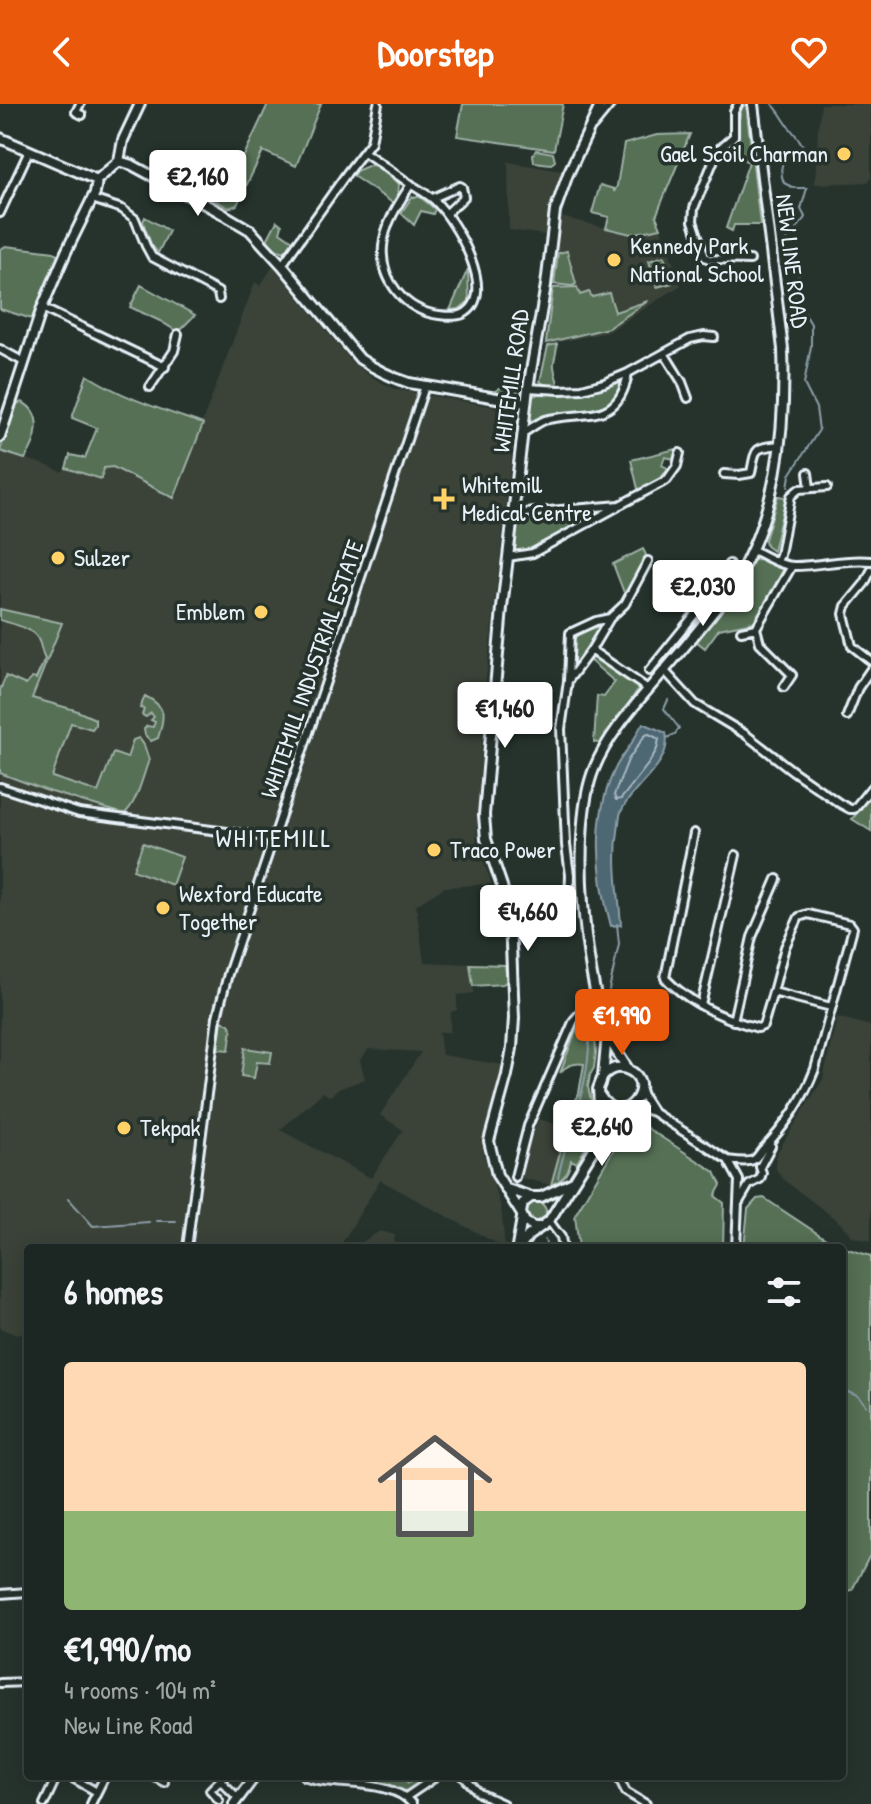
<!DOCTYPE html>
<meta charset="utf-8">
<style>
:root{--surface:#1c2622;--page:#252e2a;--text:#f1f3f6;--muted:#a0a5a5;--line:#3a4340;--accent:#ea580c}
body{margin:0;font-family:"Patrick Hand",sans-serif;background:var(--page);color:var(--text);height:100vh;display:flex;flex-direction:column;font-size:30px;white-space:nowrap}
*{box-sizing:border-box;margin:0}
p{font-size:26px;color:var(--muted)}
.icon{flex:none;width:44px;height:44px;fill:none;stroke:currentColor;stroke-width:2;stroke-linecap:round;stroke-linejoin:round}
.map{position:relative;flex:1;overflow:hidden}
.drawer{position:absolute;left:24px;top:1140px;width:822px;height:536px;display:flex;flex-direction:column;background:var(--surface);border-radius:8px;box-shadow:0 4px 20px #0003,0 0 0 2px var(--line)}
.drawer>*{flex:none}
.price{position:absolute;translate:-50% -68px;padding:0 18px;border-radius:8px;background:#fff;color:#222;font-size:26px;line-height:52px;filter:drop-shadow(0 2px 4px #0008)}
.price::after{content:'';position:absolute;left:50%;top:48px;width:24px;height:18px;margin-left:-12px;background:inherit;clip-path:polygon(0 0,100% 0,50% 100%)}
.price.selected{background:var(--accent);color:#fff}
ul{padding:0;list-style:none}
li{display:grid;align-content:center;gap:16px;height:424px;padding:0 40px}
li+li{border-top:2px solid var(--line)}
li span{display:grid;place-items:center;height:248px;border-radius:8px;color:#555}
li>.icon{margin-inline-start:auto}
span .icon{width:144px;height:144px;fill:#fffc;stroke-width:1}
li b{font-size:34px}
h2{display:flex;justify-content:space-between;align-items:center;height:96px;padding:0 40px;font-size:34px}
header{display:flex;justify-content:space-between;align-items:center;height:104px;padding:0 40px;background:var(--accent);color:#fff;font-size:36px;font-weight:700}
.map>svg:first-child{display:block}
.built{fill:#3a4338;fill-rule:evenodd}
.green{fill:#556f55;stroke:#9eb0a6;stroke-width:2}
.water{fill:#4e6773;stroke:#8c9ea8;stroke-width:2}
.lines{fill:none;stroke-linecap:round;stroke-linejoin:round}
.shore{stroke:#aabac3;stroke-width:2}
.stream{stroke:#8c9ea8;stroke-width:2}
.street-casing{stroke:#e8f1f8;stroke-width:12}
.secondary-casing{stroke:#e8f1f8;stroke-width:14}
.street{stroke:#26332d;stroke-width:6}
.secondary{stroke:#26332d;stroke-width:8}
.poi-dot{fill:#ffd166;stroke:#26332d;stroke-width:3}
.labels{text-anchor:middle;stroke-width:7;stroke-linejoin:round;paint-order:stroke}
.poi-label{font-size:24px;fill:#e8f1f8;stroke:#26332d;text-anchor:start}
.street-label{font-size:24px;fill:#e8f1f8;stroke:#26332d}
.neighbourhood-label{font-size:26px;letter-spacing:2px;fill:#e8f1f8;stroke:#26332d}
</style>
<header><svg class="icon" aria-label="back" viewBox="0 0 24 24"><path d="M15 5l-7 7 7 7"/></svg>Doorstep<svg class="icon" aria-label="heart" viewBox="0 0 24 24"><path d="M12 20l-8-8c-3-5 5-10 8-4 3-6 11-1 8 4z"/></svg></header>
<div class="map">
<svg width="871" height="1700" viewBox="0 0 871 1700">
<rect width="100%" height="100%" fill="#26332d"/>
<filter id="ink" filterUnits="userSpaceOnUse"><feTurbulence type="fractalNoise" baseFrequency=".0125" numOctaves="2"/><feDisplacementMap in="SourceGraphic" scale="16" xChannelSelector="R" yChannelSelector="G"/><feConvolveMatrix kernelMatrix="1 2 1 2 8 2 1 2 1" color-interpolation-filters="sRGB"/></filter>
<g filter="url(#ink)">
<!-- built -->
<path class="built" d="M821 0H871V74L867 78 815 80 818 25Z
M508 58 562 67 552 97 545 131 509 126Z
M561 113 631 130 661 124 681 181 608 228 544 241Z
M273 162 352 258 370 272 394 285 512 306 516 313 486 575 476 739 492 780 445 783 416 801 424 858 470 860 474 889 457 891V906L451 908 450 928H439L442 951 503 961 487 1022 483 1049 501 1103 505 1144 380 1076 339 1144H28V1230H14L0 1224V347L46 361 62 368 66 364 101 374 104 364 113 363 174 393 255 178 260 182ZM369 945 421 948 380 1011 403 1026 371 1074 280 1026 323 988 330 993 336 986 365 975 360 956Z
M837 913 871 922V1137L853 1133 838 1117 784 1076 776 1065V1052L778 1047 823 975Z
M539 1015 567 1024 559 1047V1054L551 1081 521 1074 531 1033Z
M380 1127 395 1131 393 1144H352Z"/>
<!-- green -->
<path class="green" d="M268 0H321L296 62 263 47 237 101 229 104 189 81 195 70 208 76 211 72 231 80Z
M463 0H563L554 46 457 32Z
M746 1 760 121H734L732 127 726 124 749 58 724 47C747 28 733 23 743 2Z
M690 30 656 112 661 124 631 130 606 124 609 113 592 109 600 81 614 85V88L617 82 624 40 657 31Z
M536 46 553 49 555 57 551 60 534 58 533 51Z
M370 61 376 62 399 80 398 89 393 99 353 72 356 67Z
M412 93H420L435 105 433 110 421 107 414 121 401 109Z
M145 113 169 127 158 149 151 140 143 118Z
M277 117 282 121 280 128 293 137 289 146C278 150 274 143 267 136Z
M6 142 54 148 59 151 32 215 0 205V145Z
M567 147 576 180 572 182 554 180 558 149Z
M664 152 672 179 657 183 649 157Z
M468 165 469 197 459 205 450 206Z
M141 181 195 211 178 228 160 217 130 203Z
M577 183 580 191 589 188 592 193 609 189 615 208 648 197 608 224 546 239 553 184Z
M557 240C557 247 555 252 554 258 553 266 557 273 558 281H545L540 277 548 242Z
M526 266 522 281 515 291 494 288Z
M87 271C123 294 163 306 203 320L174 394 113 363 104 364 101 375 66 364 70 351 85 354 97 324 72 314Z
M619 278 622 280 620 288 609 301 600 304 542 313 528 321 531 293C545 286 558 290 572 289 588 287 604 282 619 278Z
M22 298C45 310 37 337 25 355L0 347 16 300Z
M676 345 674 355 665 353 662 361 669 365 654 380 639 389 631 356Z
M778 392 786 393 773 447 766 442 765 436Z
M592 407 595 408 596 411 528 446 520 448 515 446 517 417 520 414Z
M643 445 646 451 625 491 613 460Z
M761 455 784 464 758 513 753 518 719 525 705 544 696 537 730 495 753 458 755 456Z
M0 505 62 519 32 594 75 606 95 615V621L92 625 71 619 52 673 98 688 113 649 127 654 133 636 139 634 144 641 149 656C143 671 137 700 124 710L45 686 0 669V586L6 572 26 581 32 574 36 575 45 555C41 549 42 542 38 535 32 523 12 520 0 516Z
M602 518 574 565H571C574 531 568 532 602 518Z
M594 553 639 584 601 640 594 638 597 592 604 593 615 578 589 556Z
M145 592C167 603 165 612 158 634L151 637 145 631 144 625 147 622 153 623 155 618 151 616 154 613 151 609 146 613 142 611 144 605 140 604Z
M871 692V727L852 715Z
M143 739 182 753 172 781 133 766Z
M470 860 505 861 507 877 503 880 473 882Z
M589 913 594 916 598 930 595 931 596 949 594 964 590 971 588 983 596 1018 593 1030 577 1059 571 1056C569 1069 563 1076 551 1081L560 1048 559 1047 572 1013 573 1002 579 989 584 960C575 958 565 962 560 969L579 919 584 914Z
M222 917 229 920 232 925 229 946 218 945Z
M245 944 272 948 270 959 257 958 254 974 241 972Z
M644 1022 715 1068 721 1081 715 1092 724 1099 723 1144H579L575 1111 621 1033 636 1023Z
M764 1094 835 1141 871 1152V1449L852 1486 842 1488V1144H744L748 1105 757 1095Z
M526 1108a10 10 0 1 1 20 0a10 10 0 1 1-20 0Z
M345 1672H402L408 1679 419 1672H431L410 1686 405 1687 375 1678 350 1676Z"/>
<!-- water -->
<path class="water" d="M643 619 666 629C673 661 632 681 621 708 619 713 619 721 618 727 613 758 619 790 621 821L611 822C597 772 592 715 614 667 619 655 628 646 634 635 638 629 639 624 643 619Z"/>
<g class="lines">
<!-- shore -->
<path class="shore" d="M649 630 659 635 657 645 649 659 621 695 616 696 614 691 628 656 645 631Z"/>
<!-- stream -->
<path class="stream" d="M772 0C780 7 783 16 790 24 795 31 799 34 803 42L798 54 787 52C780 61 780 69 784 79L794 84H807L801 105 805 113C798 127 786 130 781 149L793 154 799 172 793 190 811 220V242L804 280 816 304 819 326 790 371 788 383
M667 634 675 630 679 624 664 605 668 596
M609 886 619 840 617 820
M558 1074C567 1028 590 982 589 935
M68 1094 93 1122 149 1118
M156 1117H176
M545 1136 547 1144
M842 1286 858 1292 867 1302
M842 1492 845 1493"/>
<!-- street casing -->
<g class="street-casing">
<path id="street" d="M80 0 76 8 82 11
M738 0 734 8V32L718 46 694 104 693 117 705 153 709 155 750 156
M593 22 611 0
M364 48C379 58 394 69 410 80 418 85 428 90 435 97 455 116 500 191 463 210 456 213 447 212 439 211 405 207 380 176 383 142 385 119 399 99 411 80
M433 94 460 82 462 83 464 93 447 109
M92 95 122 105 135 115 146 142 152 153 218 188 219 195
M0 109 29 47
M282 161 347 69 371 38 378 0
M42 204 165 263
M0 245 24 258
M664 249 682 278 688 294
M150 283 174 247 178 230
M528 284 560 286 582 285 604 279 628 269 690 235 704 232 714 233
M523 329C530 325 537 319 545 316 585 306 619 322 628 269
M808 369 810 384
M724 370 739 371 751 369C756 343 754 344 780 341
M513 410 620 401 667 376 677 362 680 349
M753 446C765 452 781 462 794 462 820 462 845 454 871 457
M508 453 533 449 617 403
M777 457 780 451 791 392 799 385 827 383
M871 467 865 479 846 502 844 510 852 542 871 557
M741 527 756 524
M591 546 648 585
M664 566 695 600 745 630 793 667 839 699 850 705H854L871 684
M649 567 704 499 729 460
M568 577 570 529 596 517 610 514
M784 583 792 571 760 539 756 524 792 462
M847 612 858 584 871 565
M0 683 79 709 274 734
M694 729 665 874C689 899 725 915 758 924L763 922 773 888
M569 798 570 771 566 741 561 625 568 577 591 546 610 514 625 500 648 457
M701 901 736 751
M733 917 752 833 777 775
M640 983 644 994 653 1008
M628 1003H637L653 1008 728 1056C736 1057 747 1059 753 1056 757 1054 759 1050 762 1046 785 1023 803 996 815 965L853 824 850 820 808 810 799 813 785 843 773 888 831 903
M728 1056 739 1076 736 1144
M515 1073 528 1022 574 916 582 907 599 902
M739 1098 749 1081 760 1075 762 1069 760 1063 771 1042
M549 1117 561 1133 563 1144
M187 1144 217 913 228 870 425 282
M0 1490 28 1488
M0 1579 28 1578
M69 1672 97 1688
M153 1672 164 1678
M304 1672C333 1684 391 1673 412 1700
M463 1672 479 1689 503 1700
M618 1672 626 1688 646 1700
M220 1676 238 1694
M406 1693 437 1672
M219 1696 210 1686 224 1672
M44 1700 57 1672
M91 1700 105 1672"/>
</g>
<!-- secondary casing -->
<g class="secondary-casing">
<path id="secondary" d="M0 34 97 76
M119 57 132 61 216 106 250 126 282 161 360 255C375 265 391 273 409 279L526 299
M0 333 42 204 66 148 95 89 97 76 119 57 123 36 140 0
M628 965C621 954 612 942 607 929 584 870 570 724 594 665 607 632 634 602 657 575 682 546 707 517 730 486 777 414 786 329 783 245L753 0
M600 992C623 1030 661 977 626 965 617 962 609 965 603 972
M601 1028 598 985 603 972 607 931
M507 1085 531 1093
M521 1109 497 1071 489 1037 507 971 512 944 514 914 510 816 502 782 486 735 484 711 502 504 528 284 546 181 555 107 568 70 601 0
M540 1123H534L525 1118 521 1109 523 1099 531 1093H541L573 1078
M517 1143 522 1114
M520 1144 528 1132 549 1117 613 1014 622 1005
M234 1700 255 1672"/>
</g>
<!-- street -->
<use href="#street" class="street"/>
<!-- secondary -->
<use href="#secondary" class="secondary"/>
</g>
</g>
<!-- markers -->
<g class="poi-dot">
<circle cx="844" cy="50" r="8"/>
<circle cx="614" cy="156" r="8"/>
<path d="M440 383h8v8h8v8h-8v8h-8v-8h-8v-8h8z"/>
<circle cx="58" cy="454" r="8"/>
<circle cx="261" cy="508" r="8"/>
<circle cx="434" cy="746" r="8"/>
<circle cx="163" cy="804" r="8"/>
<circle cx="124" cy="1024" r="8"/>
</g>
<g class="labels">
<!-- poi labels -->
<g class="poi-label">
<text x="828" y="58" text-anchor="end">Gael Scoil Charman</text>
<text x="630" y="150">Kennedy Park<tspan x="630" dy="28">National School</tspan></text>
<text x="462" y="389">Whitemill<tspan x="462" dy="28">Medical Centre</tspan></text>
<text x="74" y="462">Sulzer</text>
<text x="245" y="516" text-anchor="end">Emblem</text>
<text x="450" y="754">Traco Power</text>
<text x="179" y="798">Wexford Educate<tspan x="179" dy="28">Together</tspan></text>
<text x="140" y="1032">Tekpak</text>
</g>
<!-- street labels -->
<g class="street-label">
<text transform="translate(792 157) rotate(83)" y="8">NEW LINE ROAD</text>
<text transform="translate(511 277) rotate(-82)" y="8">WHITEMILL ROAD</text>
<text transform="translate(312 565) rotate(-71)" y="8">WHITEMILL INDUSTRIAL ESTATE</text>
</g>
<!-- neighbourhood labels -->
<g class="neighbourhood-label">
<text x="274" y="743">WHITEMILL</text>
</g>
</g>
</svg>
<b class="price" style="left:198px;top:114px">€2,160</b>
<b class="price" style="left:703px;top:524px">€2,030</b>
<b class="price" style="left:505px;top:646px">€1,460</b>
<b class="price" style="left:528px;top:849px">€4,660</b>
<b class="price selected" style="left:622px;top:953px">€1,990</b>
<b class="price" style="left:602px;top:1064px">€2,640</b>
<section class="drawer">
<h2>6 homes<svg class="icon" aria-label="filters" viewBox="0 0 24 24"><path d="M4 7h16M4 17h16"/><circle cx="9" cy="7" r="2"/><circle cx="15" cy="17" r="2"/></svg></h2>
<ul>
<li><span style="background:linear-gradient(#ffd9b3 60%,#8fb573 0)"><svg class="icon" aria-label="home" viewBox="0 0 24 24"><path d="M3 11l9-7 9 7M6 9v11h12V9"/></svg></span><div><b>€1,990/mo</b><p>4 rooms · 104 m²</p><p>New Line Road</p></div></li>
</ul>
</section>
</div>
